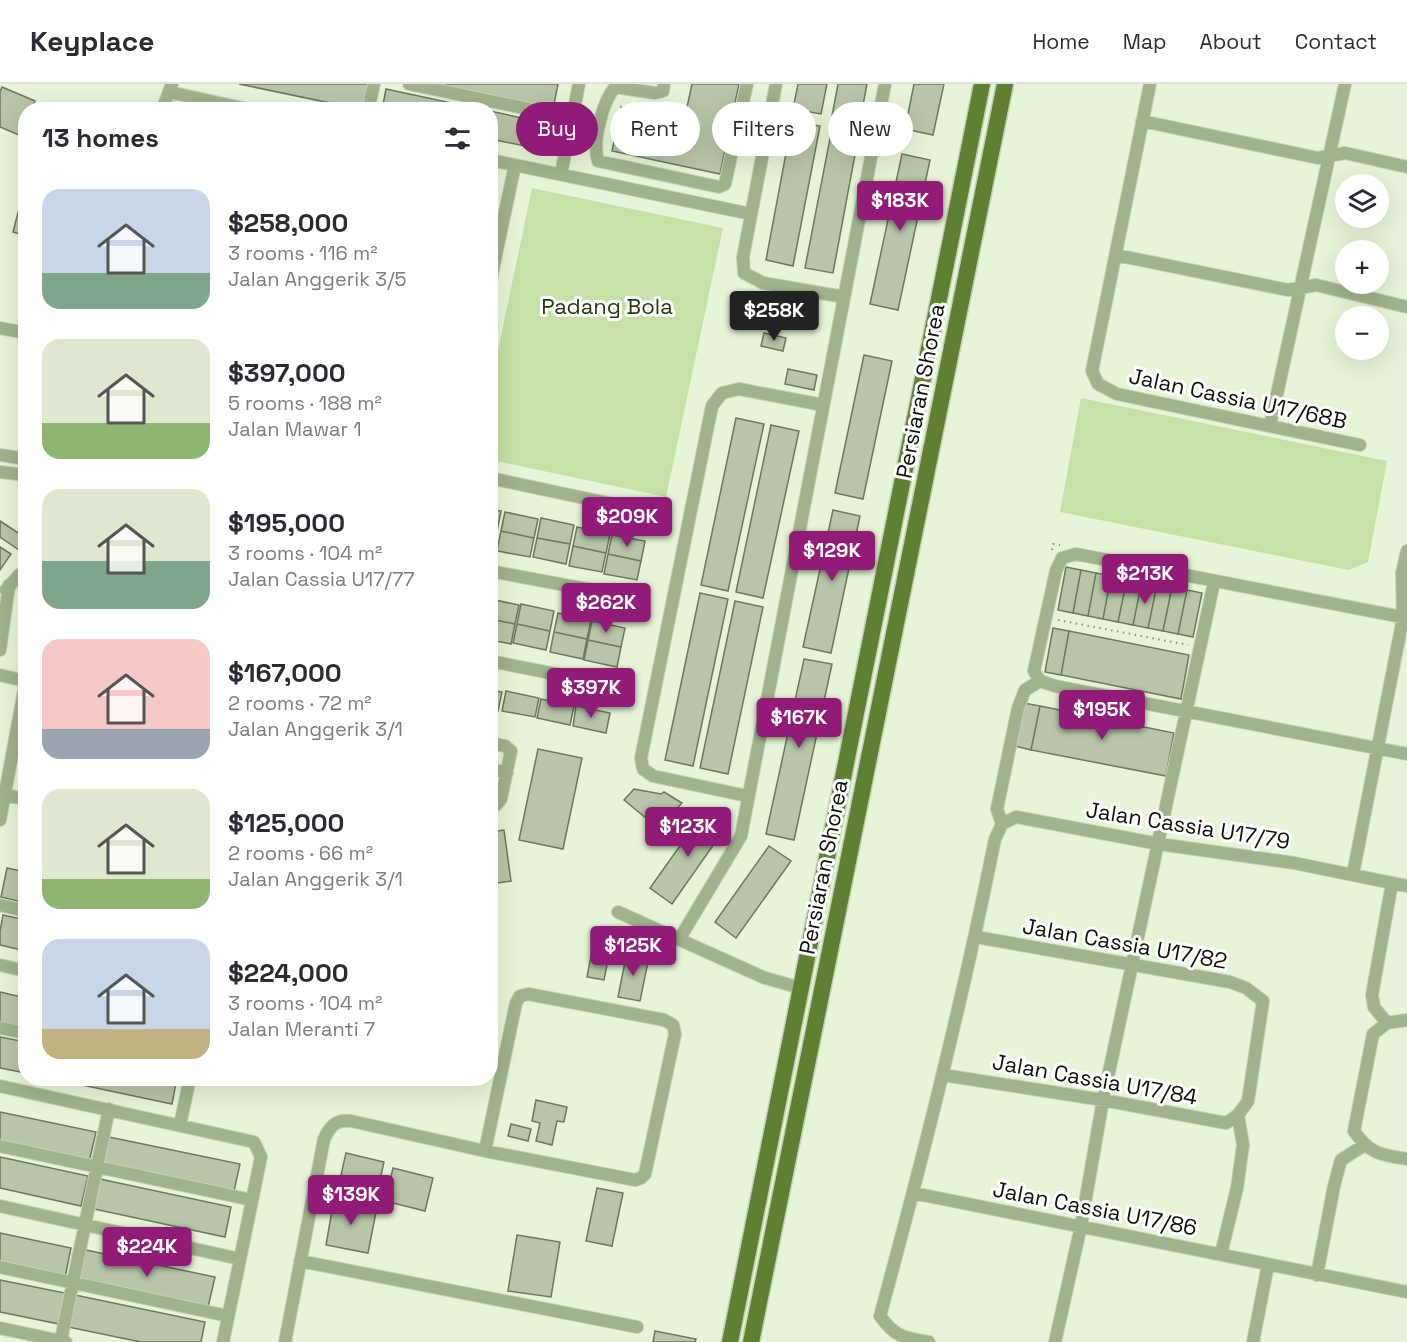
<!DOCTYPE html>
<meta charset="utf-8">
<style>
:root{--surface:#fff;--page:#f2f2f3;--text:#2b2b33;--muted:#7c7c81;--line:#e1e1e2;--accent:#921b78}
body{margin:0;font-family:"Space Grotesk",sans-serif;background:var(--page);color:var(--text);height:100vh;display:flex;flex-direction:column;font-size:22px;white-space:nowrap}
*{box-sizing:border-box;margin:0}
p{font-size:20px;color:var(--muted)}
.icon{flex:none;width:33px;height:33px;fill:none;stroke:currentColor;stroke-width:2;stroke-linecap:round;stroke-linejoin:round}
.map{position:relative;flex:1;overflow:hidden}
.panel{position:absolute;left:18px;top:18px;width:480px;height:984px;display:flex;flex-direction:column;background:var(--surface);border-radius:24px;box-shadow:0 6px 24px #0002}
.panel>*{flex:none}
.hud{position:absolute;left:516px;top:18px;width:570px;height:54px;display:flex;gap:12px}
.fabs{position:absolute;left:1335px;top:90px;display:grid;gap:12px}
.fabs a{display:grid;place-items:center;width:54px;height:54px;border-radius:50%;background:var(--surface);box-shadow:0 6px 24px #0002;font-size:30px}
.price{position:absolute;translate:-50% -51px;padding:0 14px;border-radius:6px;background:var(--accent);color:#fff;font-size:20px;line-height:39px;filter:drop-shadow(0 2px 3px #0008)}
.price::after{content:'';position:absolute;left:50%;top:36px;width:18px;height:14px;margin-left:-9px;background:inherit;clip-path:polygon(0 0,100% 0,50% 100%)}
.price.on{background:#222;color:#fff}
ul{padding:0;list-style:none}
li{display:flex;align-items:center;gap:18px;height:150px;padding:0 24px}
li span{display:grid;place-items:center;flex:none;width:168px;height:120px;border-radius:18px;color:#555}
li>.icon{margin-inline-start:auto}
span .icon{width:72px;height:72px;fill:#fffc;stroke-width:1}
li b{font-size:26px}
h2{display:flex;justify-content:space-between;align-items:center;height:72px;padding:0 24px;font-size:26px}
.tag{padding:0 21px;border-radius:27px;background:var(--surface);box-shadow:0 6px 24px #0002;font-size:21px;line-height:54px}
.tag.on{background:var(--accent);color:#fff}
header{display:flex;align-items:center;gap:36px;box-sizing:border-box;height:84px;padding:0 30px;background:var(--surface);border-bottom:2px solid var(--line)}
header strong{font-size:28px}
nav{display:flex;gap:33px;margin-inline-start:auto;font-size:21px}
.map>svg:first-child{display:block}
.green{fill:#c6e1a8}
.building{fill:#b7c5a8;stroke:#6c795e;stroke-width:1.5}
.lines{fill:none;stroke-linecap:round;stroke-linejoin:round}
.minor-casing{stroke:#c3d1b6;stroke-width:14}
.major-casing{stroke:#c3d1b6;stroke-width:19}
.path{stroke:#88937e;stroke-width:2;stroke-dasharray:1.5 4.5;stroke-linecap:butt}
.minor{stroke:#a0b38c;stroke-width:12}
.major{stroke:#5f7f33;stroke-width:16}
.labels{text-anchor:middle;stroke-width:6;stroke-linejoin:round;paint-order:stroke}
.park-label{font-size:22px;fill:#273711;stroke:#fff}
.street-label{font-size:22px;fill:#0c1107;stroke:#fff}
</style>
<header>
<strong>Keyplace</strong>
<nav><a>Home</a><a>Map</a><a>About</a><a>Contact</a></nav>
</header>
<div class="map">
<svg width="1407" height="1258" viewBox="0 0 1407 1258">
<rect width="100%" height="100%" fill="#e6f5d7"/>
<!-- green -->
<path class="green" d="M532 104 723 144 666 413 491 376V300Z
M1081 314 1387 377 1368 478 1349 486 1060 428Z"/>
<!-- building -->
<path class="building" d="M239 0H369L364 26Z
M437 0H558L553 25Z
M692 0H739L720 90 612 67 621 23 684 37Z
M798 0H827L821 30 793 25Z
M838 0H867L860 37 832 32Z
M914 0H944L933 51 905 45Z
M2 3 35 17 31 26H26V37L19 51 0 43V8Z
M386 5 484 26H382Z
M490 27 550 40 545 66 490 55Z
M792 37 820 42 793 182 766 176Z
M832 44 859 49 833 189 805 184Z
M902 70 930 76 898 226 870 220Z
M20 121 26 123V152L13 148Z
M764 249 786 254 783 267 761 262Z
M864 271 892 277 863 415 835 409Z
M788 285 817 291 814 306 785 300Z
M736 334 764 340 728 507 701 501Z
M771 341 799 347 763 514 736 508Z
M490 425 501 427 497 447 490 446Z
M833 426 860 432 831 569 803 563Z
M505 428 538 435 534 454 501 447Z
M541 434 574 441 570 460 537 454Z
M0 437 26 454 19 466 0 453Z
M577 443 610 450 606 469 573 462Z
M490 446 497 447 493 466H490Z
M501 447 534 454 530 473 497 467Z
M612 451 645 457 641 477 608 470Z
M537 454 570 460 566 480 533 473Z
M573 462 606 469 602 488 569 482Z
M0 463 11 470 0 486Z
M608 470 641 477 637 496 604 490Z
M1066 483 1081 486 1073 529 1058 526Z
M1081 486 1096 489 1088 532 1073 529Z
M1096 489 1111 492 1103 535 1088 532Z
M1111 492 1127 495 1118 538 1103 535Z
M1127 495 1142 497 1133 541 1118 538Z
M1142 497 1157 501 1148 544 1133 541Z
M1157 501 1172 503 1163 547 1148 544Z
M1172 503 1187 506 1178 550 1163 547Z
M1187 506 1202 509 1193 553 1178 550Z
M700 509 728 515 693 682 665 676Z
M490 515 519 521 515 540 490 535Z
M735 517 763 523 728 690 700 684Z
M521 520 554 527 550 547 517 540Z
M558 529 591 536 587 555 554 548Z
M490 535 515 540 511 560 490 556Z
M592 537 625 544 621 563 588 556Z
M517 540 550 547 546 566 513 559Z
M1053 544 1069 547 1061 591 1045 588Z
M1069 547 1189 571 1181 615 1061 591Z
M554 548 587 555 583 575 550 568Z
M588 556 621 563 617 583 584 576Z
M804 575 832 580 794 756 766 750Z
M490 606 502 608 498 627 490 626Z
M506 607 539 614 535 633 502 627Z
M541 615 574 622 570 641 537 634Z
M1024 619 1040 622 1031 666 1015 662Z
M576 622 610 629 606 649 573 642Z
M1040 622 1174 649 1166 692 1031 666Z
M538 665 582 674 563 765 519 756Z
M634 705 661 710 664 708 682 719 658 744 624 716Z
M704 728 726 743 672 820 650 804Z
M504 746 511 797 490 800V748Z
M769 762 791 777 736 854 715 838Z
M7 784 26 788V819L1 813Z
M3 831 26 836V867L0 861V847Z
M593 862 610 866 604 896 587 893Z
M627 868 649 873 640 917 618 913Z
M0 908 26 914V945L0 939Z
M490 911 497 912 492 936 490 935Z
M0 953 26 958V989L0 984Z
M51 994H71L70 999Z
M78 994H177L172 1020 77 1000Z
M536 1016 567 1023 564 1038 557 1037 552 1061 536 1057 540 1039 532 1037Z
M0 1028 96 1048 89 1078 0 1059Z
M511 1040 531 1045 528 1057 508 1052Z
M109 1053 240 1080 234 1107 103 1080Z
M346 1069 384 1078 379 1100 341 1091Z
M0 1073 88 1092 81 1122 0 1104Z
M393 1084 433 1094 425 1127 385 1117Z
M100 1095 231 1123 225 1153 94 1125Z
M597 1104 623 1109 612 1162 586 1157Z
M334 1115 377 1123 368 1169 326 1161Z
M0 1149 71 1164 65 1194 0 1180Z
M517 1151 560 1158 551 1213 508 1207Z
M86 1166 215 1193 208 1223 79 1196Z
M0 1196 65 1209 59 1240 0 1228Z
M75 1211 205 1238 201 1258H141L68 1243Z
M655 1247 696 1255 695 1258H653Z"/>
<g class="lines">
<!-- minor casing -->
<g class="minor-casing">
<path id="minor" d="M409 0 572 34
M664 0 663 7 655 9 615 3C602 19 592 58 598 77L719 103 725 100 747 0
M776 0 743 173 744 189 763 199 844 213
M1150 0 1092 287 1098 300 1117 310 1360 361
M169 8 252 26
M162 26 172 0
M368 26 374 0
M1142 37 1318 74 1345 69 1407 83
M490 76 751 130
M561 90 579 0
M1116 171 1288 206 1316 201 1407 223
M490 199 515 81
M0 244 26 249
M1270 342 1345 0
M0 371 26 375
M0 388 26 391
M490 394 636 425
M490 487 618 511
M6 506 19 491H26
M1407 534 1076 470 1062 474 1056 487 1034 587 1040 597 1055 602 1407 670
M0 566 9 501
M490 577 601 599
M0 591 25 597
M490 659 505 662 511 667 501 715 496 721 490 720
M490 685 507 689
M5 711 26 715
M747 712 653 692 643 685 641 674 712 322 722 309 739 305 823 321
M0 736 26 596
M1002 740 997 725 1018 624 1025 606 1040 597
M1353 790 1403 534 1402 489 1407 467
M0 821 26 827
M618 828 765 894 801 904
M976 853 1230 898 1246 904 1263 917 1248 1017 1238 1031 1243 1061 1237 1104 1221 1170
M680 854 741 752 885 0
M0 881 26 887
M1407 936 1387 939 1373 950 1354 1047C1369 1070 1382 1071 1407 1075
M1387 939 1374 923 1372 911 1392 799
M0 944 26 949
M943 991 1103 1016 1226 1039 1238 1031
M0 1002 254 1058 261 1073 223 1258
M180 1041 190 994
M0 1062 252 1116
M913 1109 1407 1208
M0 1122 240 1175
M300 1177 637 1243
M0 1183 228 1232
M1317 1191 1334 1102 1341 1076 1363 1062
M0 1244 66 1258
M61 1256 109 1025
M285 1258 324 1055C330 1042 336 1035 351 1037L485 1067 635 1096 641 1094 645 1090 675 950 673 941 664 936 528 910 520 912 516 919 485 1067
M929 1258C904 1254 895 1253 880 1232 923 1074 963 915 995 755L1002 740 1016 733 1159 760 1294 779 1407 802
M1055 1258 1081 1142 1103 1016 1214 498
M1253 1258 1268 1181"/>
</g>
<!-- major casing -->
<g class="major-casing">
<path id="major" d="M730 1258 982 0
M751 1258 1005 0"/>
</g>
<!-- path -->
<path class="path" d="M1052 466 1053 460 1060 461
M1058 536 1188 561"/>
<!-- minor -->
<use href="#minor" class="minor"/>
<!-- major -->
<use href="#major" class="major"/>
</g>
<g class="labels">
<!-- park labels -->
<g class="park-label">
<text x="607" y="230">Padang Bola</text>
</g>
<!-- street labels -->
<g class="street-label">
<text transform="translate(920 307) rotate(-79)" y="8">Persiaran Shorea</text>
<text transform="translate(1238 314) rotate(12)" y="8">Jalan Cassia U17/68B</text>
<text transform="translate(1188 741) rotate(9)" y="8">Jalan Cassia U17/79</text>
<text transform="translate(823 783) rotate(-79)" y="8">Persiaran Shorea</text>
<text transform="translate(1125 859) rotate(10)" y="8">Jalan Cassia U17/82</text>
<text transform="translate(1095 995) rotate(10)" y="8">Jalan Cassia U17/84</text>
<text transform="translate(1095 1124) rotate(11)" y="8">Jalan Cassia U17/86</text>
</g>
</g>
</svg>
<div class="fabs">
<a><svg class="icon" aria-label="layers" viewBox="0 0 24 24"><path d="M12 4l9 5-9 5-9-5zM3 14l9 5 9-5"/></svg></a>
<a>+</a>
<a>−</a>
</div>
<b class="price" style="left:900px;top:148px">$183K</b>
<b class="price on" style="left:774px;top:258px">$258K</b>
<b class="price" style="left:627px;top:464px">$209K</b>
<b class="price" style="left:832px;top:498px">$129K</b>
<b class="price" style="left:1145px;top:521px">$213K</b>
<b class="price" style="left:606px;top:550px">$262K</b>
<b class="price" style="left:591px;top:635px">$397K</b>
<b class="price" style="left:1102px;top:657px">$195K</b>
<b class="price" style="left:799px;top:665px">$167K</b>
<b class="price" style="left:688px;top:774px">$123K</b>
<b class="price" style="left:633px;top:893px">$125K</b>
<b class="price" style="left:351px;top:1142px">$139K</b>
<b class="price" style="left:147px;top:1194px">$224K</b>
<div class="hud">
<a class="tag on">Buy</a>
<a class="tag">Rent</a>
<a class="tag">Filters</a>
<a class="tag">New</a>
</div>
<section class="panel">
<h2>13 homes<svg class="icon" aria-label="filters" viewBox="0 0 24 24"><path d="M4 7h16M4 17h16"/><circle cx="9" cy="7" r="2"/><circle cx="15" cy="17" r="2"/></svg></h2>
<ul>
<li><span style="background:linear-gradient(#c9d6e8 70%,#7fa58c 0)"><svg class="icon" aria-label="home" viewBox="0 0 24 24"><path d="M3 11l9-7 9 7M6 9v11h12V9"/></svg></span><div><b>$258,000</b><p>3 rooms · 116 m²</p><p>Jalan Anggerik 3/5</p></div></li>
<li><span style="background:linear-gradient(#dfe7d0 70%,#8fb573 0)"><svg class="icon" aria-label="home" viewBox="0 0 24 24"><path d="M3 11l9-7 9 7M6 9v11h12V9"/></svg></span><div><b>$397,000</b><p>5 rooms · 188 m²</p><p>Jalan Mawar 1</p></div></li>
<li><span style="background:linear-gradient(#dfe7d0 60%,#7fa58c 0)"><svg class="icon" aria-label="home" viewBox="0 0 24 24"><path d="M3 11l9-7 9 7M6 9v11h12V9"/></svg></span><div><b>$195,000</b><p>3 rooms · 104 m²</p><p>Jalan Cassia U17/77</p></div></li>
<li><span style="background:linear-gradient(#f6c9c9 75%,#9aa5b1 0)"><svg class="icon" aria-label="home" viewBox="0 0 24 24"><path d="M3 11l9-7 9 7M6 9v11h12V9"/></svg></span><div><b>$167,000</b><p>2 rooms · 72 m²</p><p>Jalan Anggerik 3/1</p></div></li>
<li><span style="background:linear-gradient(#dfe7d0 75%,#8fb573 0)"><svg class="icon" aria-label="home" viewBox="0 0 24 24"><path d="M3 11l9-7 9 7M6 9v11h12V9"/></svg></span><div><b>$125,000</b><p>2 rooms · 66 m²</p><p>Jalan Anggerik 3/1</p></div></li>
<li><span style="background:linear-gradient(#c9d6e8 75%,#c2b280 0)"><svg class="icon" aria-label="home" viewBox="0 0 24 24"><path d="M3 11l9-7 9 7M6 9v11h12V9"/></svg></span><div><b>$224,000</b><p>3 rooms · 104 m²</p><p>Jalan Meranti 7</p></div></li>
</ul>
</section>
</div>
